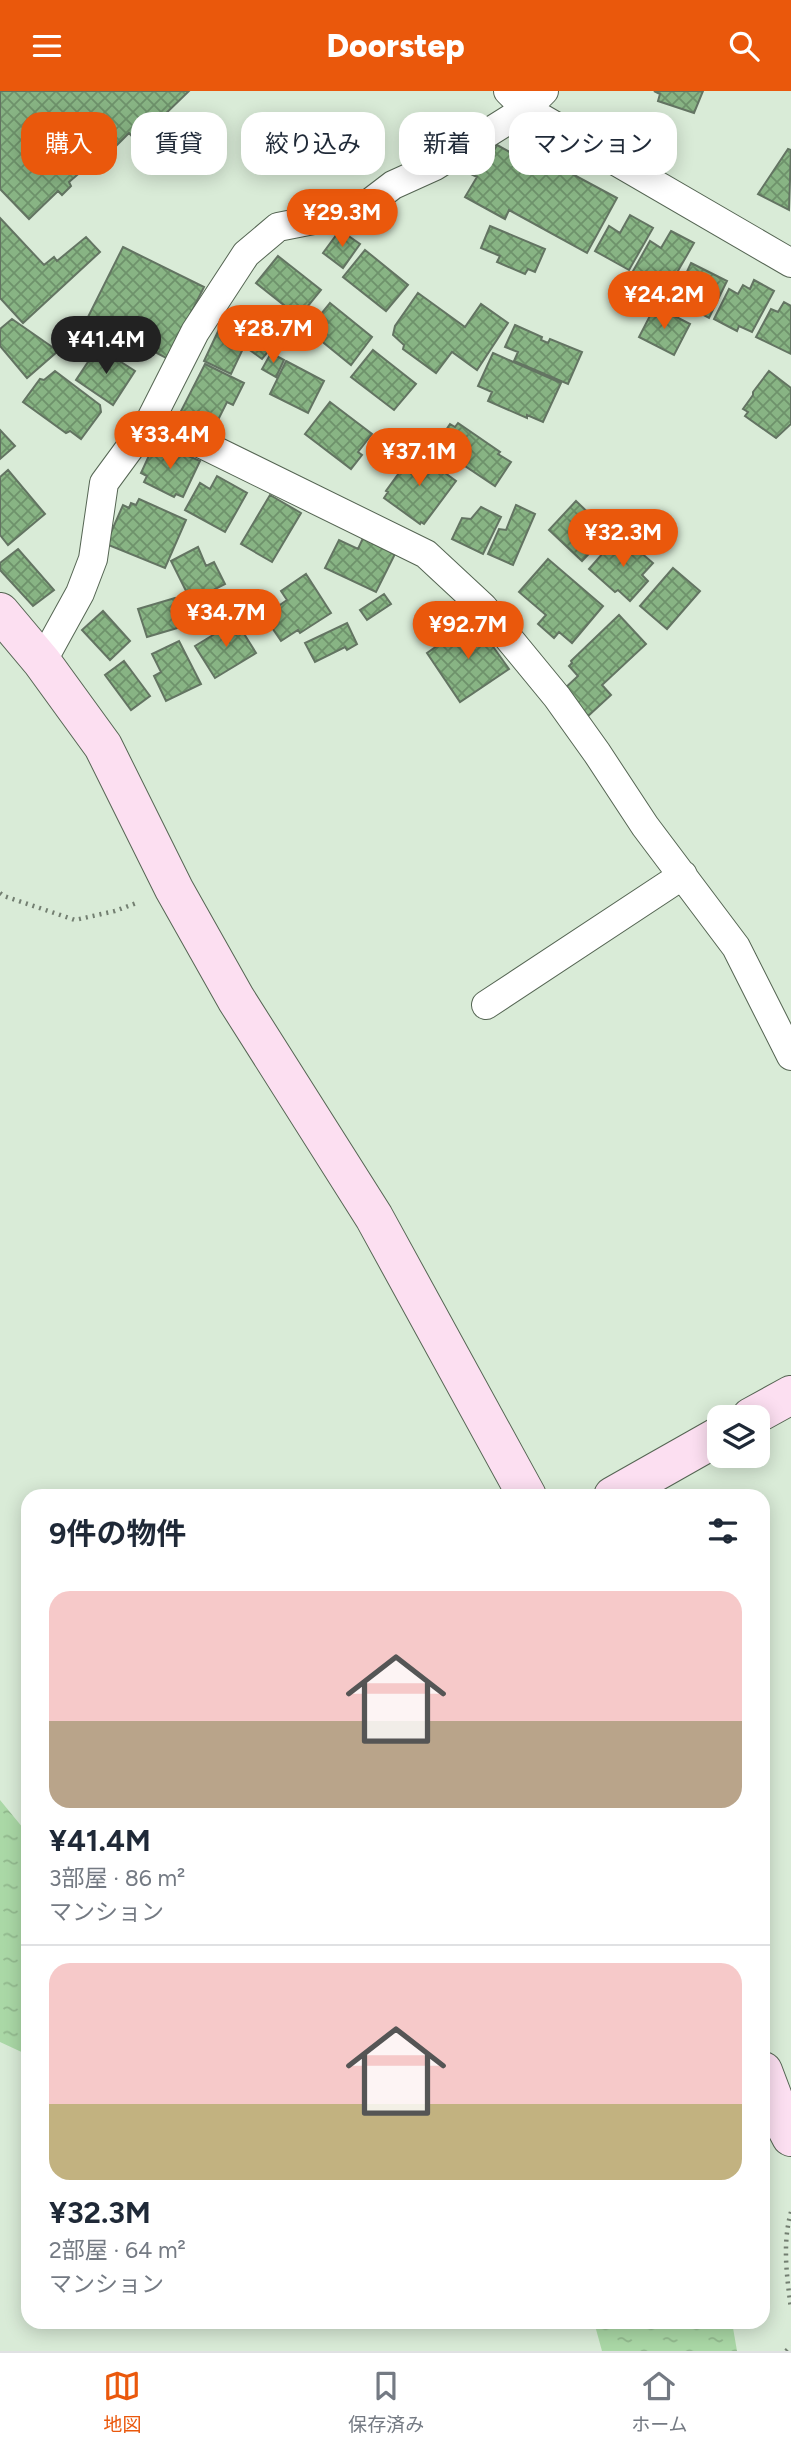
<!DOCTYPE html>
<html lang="ja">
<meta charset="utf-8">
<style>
:root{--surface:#fff;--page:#f2f2f3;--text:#1f2937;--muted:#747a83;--line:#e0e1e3;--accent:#ea580c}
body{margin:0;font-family:Figtree,"Noto Sans JP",sans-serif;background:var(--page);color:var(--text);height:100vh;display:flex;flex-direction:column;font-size:26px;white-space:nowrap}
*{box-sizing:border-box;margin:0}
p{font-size:23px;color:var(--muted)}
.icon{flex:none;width:38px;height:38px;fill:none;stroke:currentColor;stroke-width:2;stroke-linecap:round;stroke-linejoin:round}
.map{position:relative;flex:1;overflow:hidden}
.details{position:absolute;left:21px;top:1398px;width:749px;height:840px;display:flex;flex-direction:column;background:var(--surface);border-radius:21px;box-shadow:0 4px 18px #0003}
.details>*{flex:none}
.top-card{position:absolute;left:21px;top:21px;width:749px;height:63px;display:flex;gap:14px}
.controls{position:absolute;left:707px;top:1314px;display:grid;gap:14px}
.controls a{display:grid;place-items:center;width:63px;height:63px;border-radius:14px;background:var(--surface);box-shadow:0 4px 18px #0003;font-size:35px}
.price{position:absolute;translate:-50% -60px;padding:0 16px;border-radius:24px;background:var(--accent);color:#fff;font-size:23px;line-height:46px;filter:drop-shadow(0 2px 4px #0008)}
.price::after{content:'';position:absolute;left:50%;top:42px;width:21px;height:16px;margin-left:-10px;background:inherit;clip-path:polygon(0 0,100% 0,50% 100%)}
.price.current{background:#222;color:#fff}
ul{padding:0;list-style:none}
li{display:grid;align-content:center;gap:14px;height:371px;padding:0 28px}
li+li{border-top:2px solid var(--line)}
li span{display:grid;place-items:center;height:217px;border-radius:21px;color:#555}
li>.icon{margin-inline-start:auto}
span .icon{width:126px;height:126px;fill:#fffc;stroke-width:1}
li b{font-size:30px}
h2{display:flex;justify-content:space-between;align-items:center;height:84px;padding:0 28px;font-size:30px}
.pill{padding:0 24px;border-radius:21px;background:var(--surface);box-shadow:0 4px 18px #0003;font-size:24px;line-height:63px}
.pill.current{background:var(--accent);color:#fff}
header{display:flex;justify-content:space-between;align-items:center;height:91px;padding:0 28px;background:var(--accent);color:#fff;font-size:32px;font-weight:800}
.tabs{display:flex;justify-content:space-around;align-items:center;height:98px;border-top:2px solid var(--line);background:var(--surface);font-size:19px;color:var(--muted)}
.tabs a{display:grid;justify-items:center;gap:4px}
.tabs .current{color:var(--accent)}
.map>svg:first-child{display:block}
.water{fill:url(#water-ripples)}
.building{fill:url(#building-cross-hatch);stroke:#637462;stroke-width:2}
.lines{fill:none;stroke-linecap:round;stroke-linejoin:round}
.street-casing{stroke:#556553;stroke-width:30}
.secondary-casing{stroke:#556553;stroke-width:40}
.path{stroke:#737f71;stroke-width:4.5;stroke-dasharray:2 5;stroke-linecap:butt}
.street{stroke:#fff;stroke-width:28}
.secondary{stroke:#fcdff1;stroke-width:38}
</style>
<header><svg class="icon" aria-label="menu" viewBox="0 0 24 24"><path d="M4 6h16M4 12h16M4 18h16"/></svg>Doorstep<svg class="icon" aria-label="search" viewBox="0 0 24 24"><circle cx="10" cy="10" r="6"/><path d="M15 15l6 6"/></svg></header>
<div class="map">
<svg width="791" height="2260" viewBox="0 0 791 2260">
<defs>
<pattern id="water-ripples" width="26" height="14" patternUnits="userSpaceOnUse" patternTransform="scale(1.75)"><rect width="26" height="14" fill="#aad8a6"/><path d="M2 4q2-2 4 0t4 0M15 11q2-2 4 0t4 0" fill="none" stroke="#92b98e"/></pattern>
<pattern id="building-cross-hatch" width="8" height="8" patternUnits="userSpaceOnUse" patternTransform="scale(1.75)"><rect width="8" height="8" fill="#88b484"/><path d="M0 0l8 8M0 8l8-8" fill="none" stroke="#6e926b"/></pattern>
</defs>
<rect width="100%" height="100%" fill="#d9ebd7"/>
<!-- water -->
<path class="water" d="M0 1709 28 1743V1964L0 1951Z
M594 2231H732L737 2260H602Z"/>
<!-- building -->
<path class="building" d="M0 0H189L158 30 161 33 140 54 129 42 97 74 91 72 69 91 71 95 62 104 58 100 29 128 0 98Z
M654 0H703L694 22 658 10 660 3Z
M497 54 521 67 526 58 617 107 587 162 509 119 505 128 465 106 477 86 469 82 481 62 490 67Z
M788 58 791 59 789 119 758 103Z
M630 124 653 137 629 179 595 160 609 135 620 142Z
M0 127 44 174 54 166 57 170 86 146 100 161 23 232 0 207Z
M490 135 545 158 535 181 528 178 525 183 497 171 500 165 481 157Z
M340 139 360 153 343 177 323 162Z
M671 140 694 152 667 199 633 180 650 150 661 157Z
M123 156 204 196 168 268 88 226Z
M365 159 408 194 386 220 343 186Z
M278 165 321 199 299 226 256 192Z
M691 172 727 190 709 227 688 216 690 213 675 206Z
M754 189 774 200 752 241 739 235 737 240 714 228 729 198 738 203 743 194 750 198Z
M418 202 465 236 481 213 508 232 477 279 452 261 436 282 403 258 404 254 393 244 395 235Z
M784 211 791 215V263L756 246 771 218 778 221Z
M330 212 372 246 351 274 308 239Z
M655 215 690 233 674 264 639 246Z
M233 225 252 237 246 245 228 233Z
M12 228 58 260 27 287 0 255V238Z
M222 232 246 245H249L231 283 204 270Z
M515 234 542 246 541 249 548 252 550 248 582 261 568 293 514 270 518 261 505 256Z
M257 244 272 256 262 268 247 257Z
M98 256 135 280 113 314 76 289Z
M373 259 416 293 394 319 351 286Z
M271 262 284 269 276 286 262 278Z
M493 262 561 292 543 331 527 324V327L488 310 492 301 478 295Z
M286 270 324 290 308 322 270 303Z
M205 273 244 292 233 314 227 311 211 343 178 326Z
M55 280 100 314 101 321 81 348 70 340 66 342 23 311 40 288 44 289Z
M769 280 791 297V333L776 347 745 325 748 321 743 318 753 304V301Z
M330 311 372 343 358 361 362 364 351 378 305 343Z
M458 332 500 361 498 363 511 371 495 395 435 355 450 333 455 336Z
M0 339 15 355 0 368Z
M161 353 200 370 183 406 176 403 174 406 144 391 147 385 141 382 152 358 158 361Z
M415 360 456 390 424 433 421 431 420 433 384 407 388 401 386 400Z
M8 379 45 423 8 454 0 444V386Z
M217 385 247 402 225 441 185 419 200 392 210 398Z
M270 404 301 422 272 471 241 453Z
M139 408 186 429 165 477 106 453 123 414 129 417 131 412 136 414Z
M576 410 601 434 597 438 605 446 582 470 549 439Z
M516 414 535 423 513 474 488 463 499 438 506 439Z
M481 416 501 426 483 463 452 448 462 427 471 428Z
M363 447 395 463 376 501 325 477 339 449 358 458Z
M626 449 653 472 642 484 648 490 630 510 618 499 615 501 589 478 611 453 618 458Z
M198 456 206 475 214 471 225 493 215 498 220 505 195 518 171 470Z
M18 458 54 499 33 515 0 479V472Z
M548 468 603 515 572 552 559 541 554 547 538 533 546 524 519 501Z
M673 477 700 500 667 538 640 515Z
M306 483 331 522 300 542 298 539 281 550 264 525 287 509 281 500Z
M384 503 391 513 367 529 360 519Z
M175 507 184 535 147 546 138 518Z
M103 520 130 550 110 569 82 539Z
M619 524 646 553 602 594 611 604 588 625 563 599 578 585 569 575 572 572 571 570Z
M474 529 509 578 460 611 427 562Z
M236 530 256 562 215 587 195 555Z
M347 532 357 553 347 559 345 556 315 571 305 552Z
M179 550 201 593 166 610 154 585 161 581 152 563Z
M124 570 150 605 131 619 105 584Z"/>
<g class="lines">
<!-- street casing -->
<g class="street-casing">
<path id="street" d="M508 0 526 18 791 172
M151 328 426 463 483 516 557 606 597 662 645 735 736 856 791 965
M42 571 80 502 93 468 104 392 151 328 195 241 246 163 278 136 359 120 393 94 435 75 526 18 544 0
M486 914 683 784"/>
</g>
<!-- secondary casing -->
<g class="secondary-casing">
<path id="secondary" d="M0 521 42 571 103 655 174 798 236 908 374 1126 527 1405
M751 1326 791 1304
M613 1405 719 1345
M763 1980 780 2025 791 2046"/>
</g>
<!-- path -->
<path class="path" d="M0 802 4 805 75 829 115 820 139 811
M791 2121C782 2153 787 2186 791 2218
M786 2260 791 2255"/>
<!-- street -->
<use href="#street" class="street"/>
<!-- secondary -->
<use href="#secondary" class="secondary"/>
</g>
</svg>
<div class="controls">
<a><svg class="icon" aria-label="layers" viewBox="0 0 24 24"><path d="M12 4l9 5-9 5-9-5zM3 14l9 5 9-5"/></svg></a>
</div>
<b class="price" style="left:342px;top:158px">¥29.3M</b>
<b class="price" style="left:664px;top:240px">¥24.2M</b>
<b class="price" style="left:273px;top:274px">¥28.7M</b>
<b class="price current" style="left:106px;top:285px">¥41.4M</b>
<b class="price" style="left:170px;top:380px">¥33.4M</b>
<b class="price" style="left:419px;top:397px">¥37.1M</b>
<b class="price" style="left:623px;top:478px">¥32.3M</b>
<b class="price" style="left:226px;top:558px">¥34.7M</b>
<b class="price" style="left:468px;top:570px">¥92.7M</b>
<div class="top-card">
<a class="pill current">購入</a>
<a class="pill">賃貸</a>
<a class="pill">絞り込み</a>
<a class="pill">新着</a>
<a class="pill">マンション</a>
</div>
<section class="details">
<h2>9件の物件<svg class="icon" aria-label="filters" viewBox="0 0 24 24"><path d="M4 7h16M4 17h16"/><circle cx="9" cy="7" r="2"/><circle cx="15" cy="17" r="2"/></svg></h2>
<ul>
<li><span style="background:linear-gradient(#f6c9c9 60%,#b9a48a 0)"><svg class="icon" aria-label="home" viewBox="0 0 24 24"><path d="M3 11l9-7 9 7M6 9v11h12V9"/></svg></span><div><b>¥41.4M</b><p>3部屋 · 86 m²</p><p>マンション</p></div></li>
<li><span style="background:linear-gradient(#f6c9c9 65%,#c2b280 0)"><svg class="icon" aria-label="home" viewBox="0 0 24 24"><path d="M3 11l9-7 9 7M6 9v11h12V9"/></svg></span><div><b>¥32.3M</b><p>2部屋 · 64 m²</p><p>マンション</p></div></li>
</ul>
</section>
</div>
<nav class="tabs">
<a class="current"><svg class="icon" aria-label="map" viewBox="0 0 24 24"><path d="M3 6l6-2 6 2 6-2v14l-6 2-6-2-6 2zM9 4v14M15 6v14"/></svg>地図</a>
<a><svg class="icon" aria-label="saved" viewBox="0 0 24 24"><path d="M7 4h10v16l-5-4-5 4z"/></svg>保存済み</a>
<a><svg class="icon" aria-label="home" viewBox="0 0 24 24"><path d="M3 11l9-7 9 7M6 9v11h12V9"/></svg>ホーム</a>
</nav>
